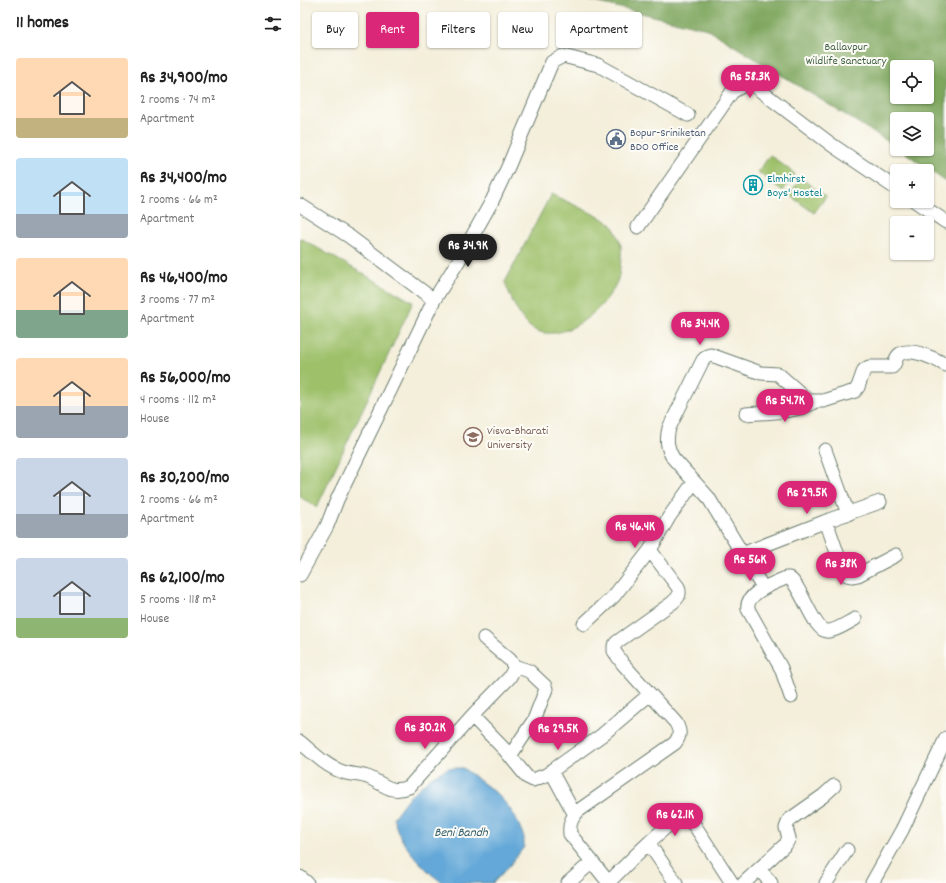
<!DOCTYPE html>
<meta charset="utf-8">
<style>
:root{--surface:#fff;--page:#f2f2f2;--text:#222;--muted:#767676;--accent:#db2777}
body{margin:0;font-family:Dekko,sans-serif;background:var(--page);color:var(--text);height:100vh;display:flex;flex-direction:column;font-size:15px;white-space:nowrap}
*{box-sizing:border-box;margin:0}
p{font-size:13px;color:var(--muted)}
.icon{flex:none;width:22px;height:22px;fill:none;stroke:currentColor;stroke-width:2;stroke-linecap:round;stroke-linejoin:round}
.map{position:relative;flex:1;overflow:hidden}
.side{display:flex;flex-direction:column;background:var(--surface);width:300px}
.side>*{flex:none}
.hud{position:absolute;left:12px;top:12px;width:380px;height:36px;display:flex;gap:8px}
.tools{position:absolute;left:590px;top:60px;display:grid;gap:8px}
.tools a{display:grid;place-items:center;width:44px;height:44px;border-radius:4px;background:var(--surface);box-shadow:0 1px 3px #0004;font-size:20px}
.price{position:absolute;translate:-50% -34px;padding:0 9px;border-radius:14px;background:var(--accent);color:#fff;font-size:13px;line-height:26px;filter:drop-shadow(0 1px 2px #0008)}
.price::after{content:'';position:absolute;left:50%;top:24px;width:12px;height:9px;margin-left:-6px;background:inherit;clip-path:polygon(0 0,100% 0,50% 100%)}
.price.selected{background:#222;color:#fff}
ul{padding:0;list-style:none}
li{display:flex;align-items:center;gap:12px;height:100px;padding:0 16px}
li span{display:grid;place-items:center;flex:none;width:112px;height:80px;border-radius:4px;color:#555}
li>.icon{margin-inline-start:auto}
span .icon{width:48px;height:48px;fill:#fffc;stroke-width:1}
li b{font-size:17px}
h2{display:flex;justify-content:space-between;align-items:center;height:48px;padding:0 16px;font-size:17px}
.tag{padding:0 14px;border-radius:4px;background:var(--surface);box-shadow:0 1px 3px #0004;font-size:14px;line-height:36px}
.tag.selected{background:var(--accent);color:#fff}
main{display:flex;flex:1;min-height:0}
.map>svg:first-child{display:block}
.green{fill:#9dc069;stroke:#5e7e4e}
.forest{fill:#7ea65d;stroke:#4e7248;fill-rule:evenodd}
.water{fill:#63a8d8;stroke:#417286}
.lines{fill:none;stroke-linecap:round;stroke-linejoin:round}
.minor-casing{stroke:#6a7b6e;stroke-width:15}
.minor{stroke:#fff;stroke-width:13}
.labels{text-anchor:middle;stroke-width:4;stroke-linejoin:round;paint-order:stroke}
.park-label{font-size:12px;fill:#3e5e41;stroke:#fdfcf7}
.service-label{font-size:12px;fill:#4e5e75;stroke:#fdfcf7;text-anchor:start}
.culture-label{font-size:12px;fill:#0d838f;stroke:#fdfcf7;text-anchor:start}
.education-label{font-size:12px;fill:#785e54;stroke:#fdfcf7;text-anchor:start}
.water-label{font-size:13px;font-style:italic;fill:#37626d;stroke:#fdfcf7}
</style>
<main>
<section class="side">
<h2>11 homes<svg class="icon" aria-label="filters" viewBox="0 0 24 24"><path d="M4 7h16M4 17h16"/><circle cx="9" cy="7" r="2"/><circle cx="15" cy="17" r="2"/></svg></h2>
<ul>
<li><span style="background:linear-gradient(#ffd9b3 75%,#c2b280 0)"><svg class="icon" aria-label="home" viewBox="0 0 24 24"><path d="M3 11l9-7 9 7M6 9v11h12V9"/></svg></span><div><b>Rs 34,900/mo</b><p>2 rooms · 74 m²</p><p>Apartment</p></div></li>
<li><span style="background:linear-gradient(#bfe0f5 70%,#9aa5b1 0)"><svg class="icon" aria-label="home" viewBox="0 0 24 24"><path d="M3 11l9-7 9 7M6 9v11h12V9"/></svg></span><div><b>Rs 34,400/mo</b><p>2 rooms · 66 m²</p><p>Apartment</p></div></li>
<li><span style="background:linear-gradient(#ffd9b3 65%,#7fa58c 0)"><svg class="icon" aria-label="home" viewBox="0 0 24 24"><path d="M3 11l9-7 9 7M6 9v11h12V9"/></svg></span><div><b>Rs 46,400/mo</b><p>3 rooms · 77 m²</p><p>Apartment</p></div></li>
<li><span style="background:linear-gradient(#ffd9b3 60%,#9aa5b1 0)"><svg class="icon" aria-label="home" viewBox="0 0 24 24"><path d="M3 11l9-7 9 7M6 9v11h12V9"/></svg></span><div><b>Rs 56,000/mo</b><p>4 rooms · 112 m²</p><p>House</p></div></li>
<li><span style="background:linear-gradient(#c9d6e8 70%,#9aa5b1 0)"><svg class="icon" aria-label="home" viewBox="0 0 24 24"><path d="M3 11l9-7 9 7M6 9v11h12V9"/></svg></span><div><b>Rs 30,200/mo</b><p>2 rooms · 66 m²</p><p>Apartment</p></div></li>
<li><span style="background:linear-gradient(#c9d6e8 75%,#8fb573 0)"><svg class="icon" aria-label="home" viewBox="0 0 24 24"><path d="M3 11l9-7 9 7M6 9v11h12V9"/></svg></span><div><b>Rs 62,100/mo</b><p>5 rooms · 118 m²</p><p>House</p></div></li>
</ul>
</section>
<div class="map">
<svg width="646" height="883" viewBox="0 0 646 883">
<rect width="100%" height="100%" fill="#fdfcf7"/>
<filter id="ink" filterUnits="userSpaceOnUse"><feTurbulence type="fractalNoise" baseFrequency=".025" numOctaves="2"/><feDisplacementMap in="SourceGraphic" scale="8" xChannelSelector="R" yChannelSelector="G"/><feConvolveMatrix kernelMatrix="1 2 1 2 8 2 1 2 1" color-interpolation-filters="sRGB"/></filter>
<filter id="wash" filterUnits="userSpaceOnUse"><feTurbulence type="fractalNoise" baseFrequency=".012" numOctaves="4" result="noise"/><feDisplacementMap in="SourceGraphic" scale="16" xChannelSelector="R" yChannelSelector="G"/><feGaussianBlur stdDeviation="0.9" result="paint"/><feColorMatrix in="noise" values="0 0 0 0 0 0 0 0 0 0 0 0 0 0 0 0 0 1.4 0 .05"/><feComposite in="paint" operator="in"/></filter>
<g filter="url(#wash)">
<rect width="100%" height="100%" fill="#f4efdb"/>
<!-- green -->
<path class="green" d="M470 155 495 174 483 191 458 172Z
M501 178 526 197 514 213 489 195Z
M251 194C261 199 306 219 311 224 315 229 320 240 321 246 322 254 320 272 318 279 308 308 260 349 230 327 218 317 210 296 205 282Z
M0 238 113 302 17 507 0 497Z"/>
<!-- forest -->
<path class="forest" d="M287 0H646V182L600 149H627V119H597V147L407 29ZM597 67H627V97H597Z"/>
<!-- water -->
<path class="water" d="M148 768H163L195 792 208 806 216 818 224 837V847L210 865 193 883H144C131 877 108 851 101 838 97 832 96 825 93 818L107 799 131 777Z"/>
</g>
<g filter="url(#ink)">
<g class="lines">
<!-- minor casing -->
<g class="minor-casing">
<path id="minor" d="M615 201 646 222
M0 205 50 237 134 300
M338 227 432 92 449 82 532 145 597 189
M446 414C466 412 496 413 514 402
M525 450 548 514
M526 521 543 570 547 575 553 576 558 575 596 555
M442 554 529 520 580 502
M0 575 27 526 37 500 134 300 159 260 192 201 208 167 252 62 263 56 298 65 388 115
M463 588 408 497 373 458C367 448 366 440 369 428L403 360 407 356 411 355 461 373 478 374 509 401H523L555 391 558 387 564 370 569 367H592C596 364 595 357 600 354 611 347 636 359 646 365
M284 624 314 596 350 550 369 517 394 482
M491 697 481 668 448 609C445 593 474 583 486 578H489C502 586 514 634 529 631 538 630 547 623 555 619
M172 716 205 750 227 777 233 780 246 775 302 735 350 694
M0 742C13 753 27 767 43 772 52 775 61 774 70 778 85 785 91 794 109 787L172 716 209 678 213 671 214 666 210 660 184 638
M210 756 234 720 246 689 245 686 229 671 214 666
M251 771 275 815
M349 844 376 883
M459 869 471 883
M0 877 7 883
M268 883 292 862
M308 883C319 872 371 818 382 818 387 818 391 823 395 826L432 883
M309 883 270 834C269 824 271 819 278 811L375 743C381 735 380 731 376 723L323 664 314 651V646L317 642 372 603C378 598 381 595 378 587L350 550
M444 883 486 844 489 838 486 828 489 820 523 796 534 786
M526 883 547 850
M572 883 602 830 646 738"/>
</g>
<!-- minor -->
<use href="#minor" class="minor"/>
</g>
</g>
<!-- icons -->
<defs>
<g id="civic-ring" transform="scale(1)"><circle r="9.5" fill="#fdfcf7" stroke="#5c6f8a" stroke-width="1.5"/><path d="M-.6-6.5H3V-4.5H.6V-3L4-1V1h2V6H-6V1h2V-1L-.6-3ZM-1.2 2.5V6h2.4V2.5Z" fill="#5c6f8a"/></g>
<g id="building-ring" transform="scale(1)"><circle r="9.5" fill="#fdfcf7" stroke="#0f9aa8" stroke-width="1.5"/><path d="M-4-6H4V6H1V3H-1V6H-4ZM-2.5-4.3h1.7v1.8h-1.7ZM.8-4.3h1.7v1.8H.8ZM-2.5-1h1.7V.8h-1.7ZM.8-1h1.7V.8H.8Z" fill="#0f9aa8"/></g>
<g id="university-ring" transform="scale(1)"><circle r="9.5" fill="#fdfcf7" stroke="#8d6e63" stroke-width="1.5"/><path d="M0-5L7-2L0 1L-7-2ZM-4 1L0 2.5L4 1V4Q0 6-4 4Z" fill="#8d6e63"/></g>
</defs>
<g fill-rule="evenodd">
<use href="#civic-ring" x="316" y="139"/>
<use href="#building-ring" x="453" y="185"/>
<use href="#university-ring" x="173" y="437"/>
</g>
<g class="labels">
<!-- park labels -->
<g class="park-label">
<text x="546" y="50">Ballavpur<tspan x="546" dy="14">Wildlife Sanctuary</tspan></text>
</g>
<!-- service labels -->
<g class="service-label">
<text x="330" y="136">Bopur-Sriniketan<tspan x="330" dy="14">BDO Office</tspan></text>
</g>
<!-- culture labels -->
<g class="culture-label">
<text x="467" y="182">Elmhirst<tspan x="467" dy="14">Boys' Hostel</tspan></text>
</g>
<!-- education labels -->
<g class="education-label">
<text x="187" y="434">Visva-Bharati<tspan x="187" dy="14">University</tspan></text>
</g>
<!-- water labels -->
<g class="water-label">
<text x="161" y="836">Beni Bandh</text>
</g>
</g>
</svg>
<div class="tools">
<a><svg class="icon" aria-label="locate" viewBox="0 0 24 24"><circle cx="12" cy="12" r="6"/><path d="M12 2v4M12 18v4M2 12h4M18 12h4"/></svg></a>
<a><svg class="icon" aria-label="layers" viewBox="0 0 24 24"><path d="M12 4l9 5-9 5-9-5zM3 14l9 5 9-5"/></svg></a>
<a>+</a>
<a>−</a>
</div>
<b class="price" style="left:450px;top:99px">Rs 58.3K</b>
<b class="price selected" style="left:168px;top:268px">Rs 34.9K</b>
<b class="price" style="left:400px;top:346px">Rs 34.4K</b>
<b class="price" style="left:485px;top:423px">Rs 54.7K</b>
<b class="price" style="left:507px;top:515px">Rs 29.5K</b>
<b class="price" style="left:335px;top:549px">Rs 46.4K</b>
<b class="price" style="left:450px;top:582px">Rs 56K</b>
<b class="price" style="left:541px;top:586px">Rs 38K</b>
<b class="price" style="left:125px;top:750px">Rs 30.2K</b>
<b class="price" style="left:258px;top:751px">Rs 29.5K</b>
<b class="price" style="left:375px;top:837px">Rs 62.1K</b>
<div class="hud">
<a class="tag">Buy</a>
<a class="tag selected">Rent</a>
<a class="tag">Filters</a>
<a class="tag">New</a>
<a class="tag">Apartment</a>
</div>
</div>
</main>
